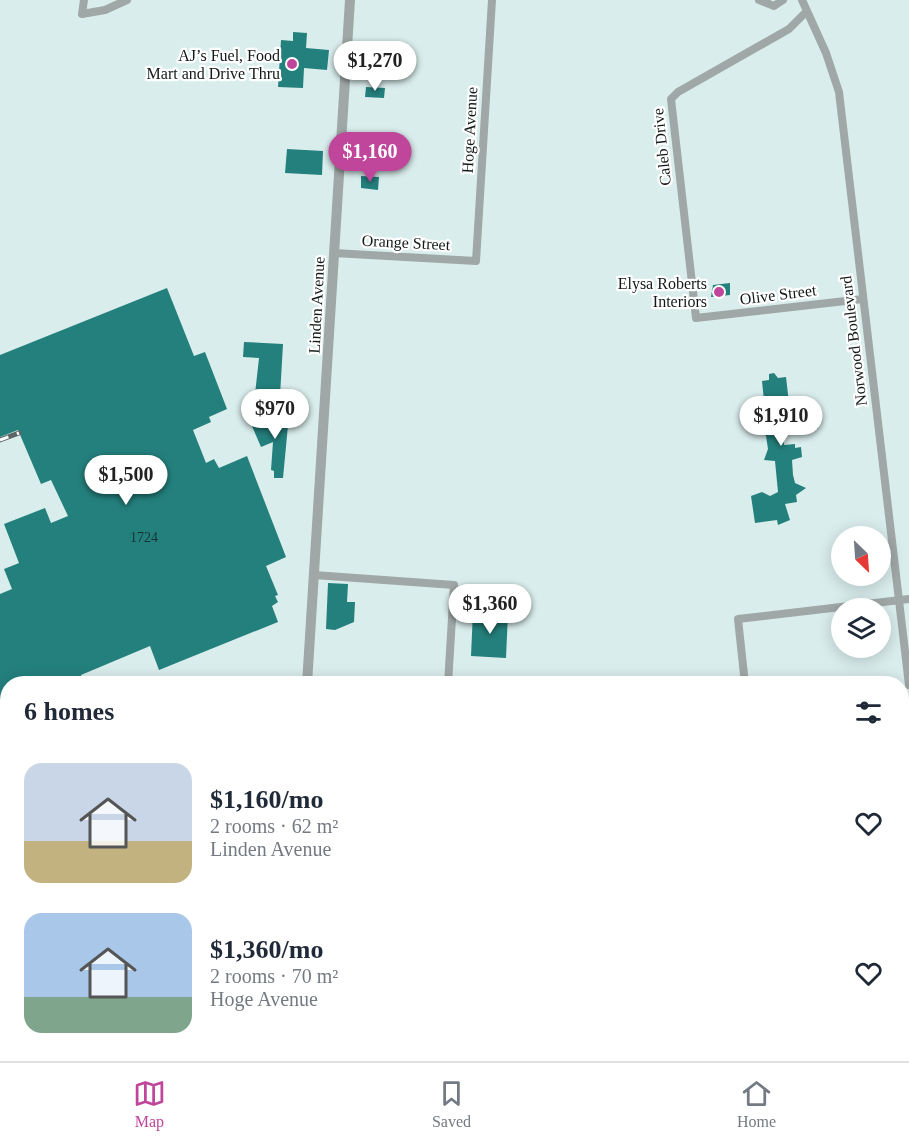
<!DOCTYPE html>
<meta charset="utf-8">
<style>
:root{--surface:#fff;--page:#f6f6f7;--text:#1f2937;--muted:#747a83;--line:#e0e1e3;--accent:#bf469a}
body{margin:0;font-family:Georgia,serif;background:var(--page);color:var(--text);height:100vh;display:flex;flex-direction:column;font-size:22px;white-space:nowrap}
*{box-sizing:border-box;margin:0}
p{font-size:20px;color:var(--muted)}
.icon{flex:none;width:33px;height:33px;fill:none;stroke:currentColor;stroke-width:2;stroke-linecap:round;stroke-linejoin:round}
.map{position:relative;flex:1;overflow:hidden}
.details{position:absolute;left:0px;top:676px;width:909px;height:386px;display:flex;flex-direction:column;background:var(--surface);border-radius:24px 24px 0 0;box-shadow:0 3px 15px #0003}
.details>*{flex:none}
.needle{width:39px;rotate:155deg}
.fabs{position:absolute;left:831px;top:526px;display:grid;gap:12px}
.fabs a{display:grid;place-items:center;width:60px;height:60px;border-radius:50%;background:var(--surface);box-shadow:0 3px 15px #0003;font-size:30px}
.price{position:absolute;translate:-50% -51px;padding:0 14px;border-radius:21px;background:#fff;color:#222;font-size:20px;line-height:39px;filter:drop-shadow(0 2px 3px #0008)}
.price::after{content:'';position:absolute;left:50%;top:36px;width:18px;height:14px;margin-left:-9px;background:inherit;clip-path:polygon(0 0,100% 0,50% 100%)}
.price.current{background:var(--accent);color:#fff}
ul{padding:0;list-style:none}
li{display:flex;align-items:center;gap:18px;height:150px;padding:0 24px}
li span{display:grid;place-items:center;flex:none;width:168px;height:120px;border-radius:18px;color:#555}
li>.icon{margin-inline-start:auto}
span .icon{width:72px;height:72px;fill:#fffc;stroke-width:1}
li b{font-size:26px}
h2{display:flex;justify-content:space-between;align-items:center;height:72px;padding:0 24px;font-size:26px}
.dock{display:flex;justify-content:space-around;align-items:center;height:84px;border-top:2px solid var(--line);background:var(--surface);font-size:16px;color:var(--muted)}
.dock a{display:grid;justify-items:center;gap:3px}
.dock .current{color:var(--accent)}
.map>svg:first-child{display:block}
.building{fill:#24807d}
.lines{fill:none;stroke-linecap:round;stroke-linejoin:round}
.minor{stroke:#a0a8a7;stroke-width:8}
.tertiary{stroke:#a0a8a7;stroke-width:10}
.rail-casing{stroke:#5a6564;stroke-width:5}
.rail{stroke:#fff;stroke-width:3;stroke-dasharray:9;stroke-linecap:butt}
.poi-dot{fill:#bf469a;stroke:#fff;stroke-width:2}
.labels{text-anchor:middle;stroke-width:4.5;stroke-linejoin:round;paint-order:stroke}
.number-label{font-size:14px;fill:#163331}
.poi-label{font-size:16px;fill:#121918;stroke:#fff;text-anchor:end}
.street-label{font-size:16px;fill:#121918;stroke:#fff}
</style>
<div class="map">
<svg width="909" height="1061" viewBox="0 0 909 1061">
<rect width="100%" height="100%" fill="#d9edec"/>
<!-- building -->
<path class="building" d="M293 32 307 33 306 48 329 50 327 70 304 68 303 88 278 87 281 40 293 41Z
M366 87 385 88 384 98 365 97Z
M287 149 323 151 322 175 285 173Z
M361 176 379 177 378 190 361 188Z
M730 283V295L711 297 713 285Z
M167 288 194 356 205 352 227 409 209 417 211 422 193 430 206 463 214 459 219 468 247 456 286 557 266 566 278 595 275 596 278 602 272 606 278 622 159 670 150 646 81 675 84 684H8V788L0 791V594L12 589 4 569 19 563 4 524 45 508 51 523 68 516 51 480 41 484 18 430 0 437V355Z
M244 342 283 344 280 396 255 394 259 358 243 357Z
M774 373 778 378 786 377 789 403 813 401 819 414 818 429 807 430 806 426 783 429 784 445 795 444V448L801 447 802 457 792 460 793 475 795 483 806 488 796 495 797 502 785 504 790 520 778 525 777 520 755 523 751 496 762 492 770 496 778 492 775 461 764 460 768 449 766 436 757 426 756 420H762L761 412 765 411 762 381 769 380V374Z
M273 414 289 415 283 478H274V471L271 470 273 442 261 447 252 426 273 417Z
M328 583 348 584 347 602H355L354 622 335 630 326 629Z
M473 611 508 613 506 658 471 656Z"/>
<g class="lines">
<!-- minor -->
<path class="minor" d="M84 0 82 14 105 10 127 0
M759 0 774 6 783 0
M802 0 826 53 839 92 909 685
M807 11 789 29 678 92 671 99 696 318 863 299
M334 253 476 261 492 0
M314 575 454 585 448 684
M745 684 738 619 909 599
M902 886 909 885
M757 1054 758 1061
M426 1061 427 1054
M567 1061V1054
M800 1061 802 1054"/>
<!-- tertiary -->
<path class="tertiary" d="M307 684 350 0
M285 1061V1054"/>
<!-- rail casing -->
<g class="rail-casing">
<path id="rail" d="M0 440 19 433"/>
</g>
<!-- rail -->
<use href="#rail" class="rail"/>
</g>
<!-- markers -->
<g class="poi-dot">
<circle cx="292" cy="64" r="6"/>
<circle cx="719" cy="292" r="6"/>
</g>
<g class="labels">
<!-- number labels -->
<g class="number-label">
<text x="144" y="542">1724</text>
</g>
<!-- poi labels -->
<g class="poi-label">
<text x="280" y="61">AJ’s Fuel, Food<tspan x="280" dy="18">Mart and Drive Thru</tspan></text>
<text x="707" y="289">Elysa Roberts<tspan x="707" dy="18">Interiors</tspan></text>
</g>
<!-- street labels -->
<g class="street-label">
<text transform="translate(469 130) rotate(-87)" y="6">Hoge Avenue</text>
<text transform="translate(661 147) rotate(-96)" y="6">Caleb Drive</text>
<text transform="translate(406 242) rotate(3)" y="6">Orange Street</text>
<text transform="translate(778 294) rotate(-7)" y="6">Olive Street</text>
<text transform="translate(316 305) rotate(-87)" y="6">Linden Avenue</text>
<text transform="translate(853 341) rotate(-97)" y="6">Norwood Boulevard</text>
</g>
</g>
</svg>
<div class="fabs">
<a><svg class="needle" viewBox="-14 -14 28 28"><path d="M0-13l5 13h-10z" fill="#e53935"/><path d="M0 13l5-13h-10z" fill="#747a83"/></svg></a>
<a><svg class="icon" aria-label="layers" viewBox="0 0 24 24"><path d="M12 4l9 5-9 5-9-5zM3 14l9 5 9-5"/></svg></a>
</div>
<b class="price" style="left:375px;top:92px">$1,270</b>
<b class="price current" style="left:370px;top:183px">$1,160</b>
<b class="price" style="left:275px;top:440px">$970</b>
<b class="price" style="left:781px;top:447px">$1,910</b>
<b class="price" style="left:126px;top:506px">$1,500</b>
<b class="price" style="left:490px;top:635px">$1,360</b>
<section class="details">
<h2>6 homes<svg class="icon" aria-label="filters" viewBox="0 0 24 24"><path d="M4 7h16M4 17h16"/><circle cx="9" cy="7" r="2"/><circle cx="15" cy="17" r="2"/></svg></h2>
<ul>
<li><span style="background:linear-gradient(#c9d6e8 65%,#c2b280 0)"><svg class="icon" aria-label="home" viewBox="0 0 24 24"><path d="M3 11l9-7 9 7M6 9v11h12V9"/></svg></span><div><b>$1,160/mo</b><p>2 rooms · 62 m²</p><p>Linden Avenue</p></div><svg class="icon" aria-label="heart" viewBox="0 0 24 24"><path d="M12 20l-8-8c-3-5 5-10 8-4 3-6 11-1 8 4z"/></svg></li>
<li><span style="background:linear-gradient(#a9c7e8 70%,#7fa58c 0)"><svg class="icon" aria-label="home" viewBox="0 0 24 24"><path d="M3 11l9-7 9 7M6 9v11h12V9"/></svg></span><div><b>$1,360/mo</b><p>2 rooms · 70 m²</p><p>Hoge Avenue</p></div><svg class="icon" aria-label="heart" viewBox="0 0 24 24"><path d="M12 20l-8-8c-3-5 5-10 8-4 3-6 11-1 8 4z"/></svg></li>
</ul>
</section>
</div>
<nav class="dock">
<a class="current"><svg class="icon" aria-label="map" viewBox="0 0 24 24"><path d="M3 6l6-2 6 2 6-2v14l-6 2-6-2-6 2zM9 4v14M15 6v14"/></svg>Map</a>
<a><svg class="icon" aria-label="saved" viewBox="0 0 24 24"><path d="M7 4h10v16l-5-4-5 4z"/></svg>Saved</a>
<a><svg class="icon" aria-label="home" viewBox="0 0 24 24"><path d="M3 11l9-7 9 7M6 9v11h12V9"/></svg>Home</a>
</nav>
